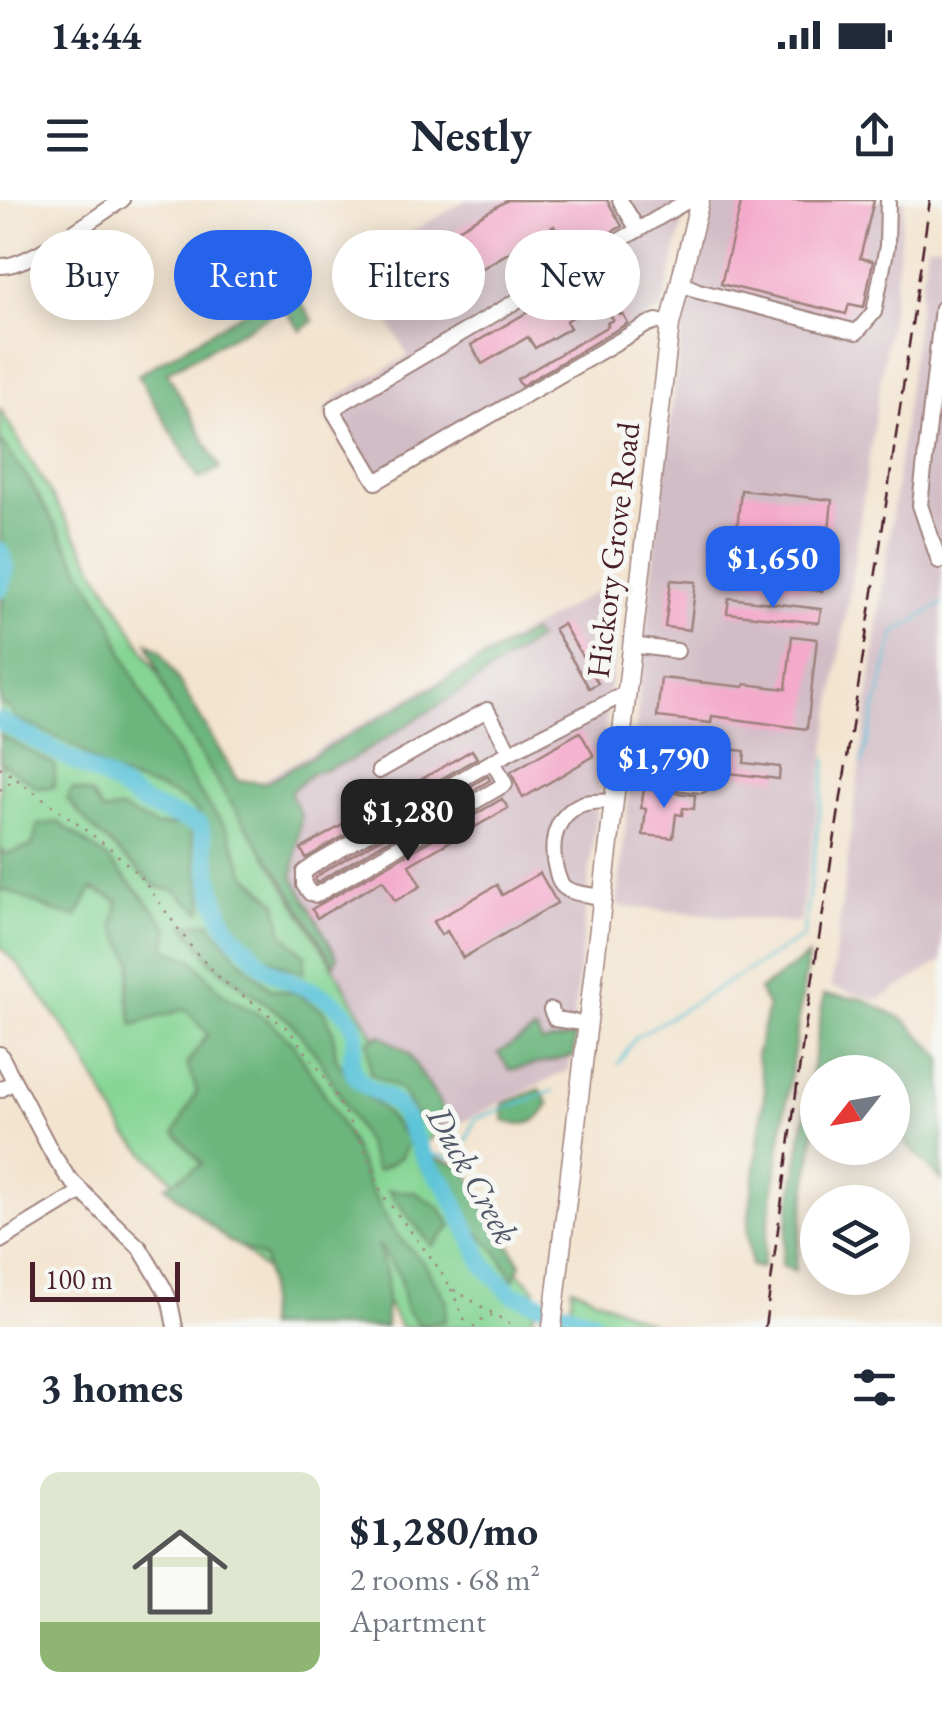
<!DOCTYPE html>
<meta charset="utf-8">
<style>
:root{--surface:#fff;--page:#f2f2f3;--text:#1f2937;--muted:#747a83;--accent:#2563eb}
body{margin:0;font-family:"EB Garamond",serif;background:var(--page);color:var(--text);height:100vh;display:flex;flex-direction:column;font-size:38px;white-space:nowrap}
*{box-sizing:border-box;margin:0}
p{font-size:32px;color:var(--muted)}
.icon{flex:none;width:55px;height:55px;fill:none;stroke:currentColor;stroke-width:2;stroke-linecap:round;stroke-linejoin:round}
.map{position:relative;height:1127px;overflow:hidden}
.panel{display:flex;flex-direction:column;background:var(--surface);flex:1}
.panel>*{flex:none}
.banner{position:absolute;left:30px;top:30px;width:882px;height:90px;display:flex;gap:20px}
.needle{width:65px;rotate:239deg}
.tools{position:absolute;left:800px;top:855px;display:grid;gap:20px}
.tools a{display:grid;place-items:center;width:110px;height:110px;border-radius:50%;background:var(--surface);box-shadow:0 5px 25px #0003;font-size:50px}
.scale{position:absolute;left:30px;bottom:25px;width:150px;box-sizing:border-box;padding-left:10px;border:5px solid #4a1f2b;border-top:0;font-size:28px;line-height:35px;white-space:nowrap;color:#4a1f2b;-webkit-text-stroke:8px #f6f6f2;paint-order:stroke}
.price{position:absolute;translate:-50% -85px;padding:0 22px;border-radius:20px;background:var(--accent);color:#fff;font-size:32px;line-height:65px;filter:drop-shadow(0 2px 5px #0008)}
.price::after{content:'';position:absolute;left:50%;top:60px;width:30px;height:22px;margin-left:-15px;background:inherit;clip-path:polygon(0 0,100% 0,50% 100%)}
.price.selected{background:#222;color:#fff}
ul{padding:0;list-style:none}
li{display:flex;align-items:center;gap:30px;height:250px;padding:0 40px}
li span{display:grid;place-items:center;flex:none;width:280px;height:200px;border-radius:20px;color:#555}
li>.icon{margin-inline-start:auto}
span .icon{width:120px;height:120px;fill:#fffc;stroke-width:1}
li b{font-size:42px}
h2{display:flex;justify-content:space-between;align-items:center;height:120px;padding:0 40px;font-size:42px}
.chip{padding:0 35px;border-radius:45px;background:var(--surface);box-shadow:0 5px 25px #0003;font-size:35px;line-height:90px}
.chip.selected{background:var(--accent);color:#fff}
.status{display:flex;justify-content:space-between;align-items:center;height:70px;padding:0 50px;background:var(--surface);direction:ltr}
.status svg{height:28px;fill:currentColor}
header{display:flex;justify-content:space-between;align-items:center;height:130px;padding:0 40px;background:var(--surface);font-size:45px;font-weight:700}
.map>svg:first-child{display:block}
.industrial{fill:#d2bdc6}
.green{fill:#86d595;stroke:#687a60;stroke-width:2.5}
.forest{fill:#6cb67e;stroke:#5b6a54;stroke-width:2.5}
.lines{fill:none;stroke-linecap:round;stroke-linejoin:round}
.stream{stroke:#5dc4d9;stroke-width:2.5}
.river{stroke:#5dc4d9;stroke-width:18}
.building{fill:#f4abcb}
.minor-casing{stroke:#9e827d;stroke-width:18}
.major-casing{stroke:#9e827d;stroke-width:21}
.path{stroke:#9e827d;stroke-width:2.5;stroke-dasharray:2.5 8;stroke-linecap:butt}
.minor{stroke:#fff;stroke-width:14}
.major{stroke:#fff;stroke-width:18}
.rail{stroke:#4a1f2b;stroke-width:2.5;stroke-dasharray:15 8;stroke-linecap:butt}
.labels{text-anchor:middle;stroke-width:10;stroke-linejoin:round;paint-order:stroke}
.street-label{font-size:32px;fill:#4a1f2b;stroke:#f6f6f2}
.water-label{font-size:35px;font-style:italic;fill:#515968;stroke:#f6f6f2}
</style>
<div class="status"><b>14:44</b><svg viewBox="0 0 49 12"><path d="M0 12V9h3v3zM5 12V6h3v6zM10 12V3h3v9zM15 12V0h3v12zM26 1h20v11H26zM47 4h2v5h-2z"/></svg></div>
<header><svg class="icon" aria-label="menu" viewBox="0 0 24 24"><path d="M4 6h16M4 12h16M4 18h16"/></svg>Nestly<svg class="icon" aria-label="share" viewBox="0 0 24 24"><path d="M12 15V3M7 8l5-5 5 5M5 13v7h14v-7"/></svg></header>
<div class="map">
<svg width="942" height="1127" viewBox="0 0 942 1127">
<rect width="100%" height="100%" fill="#f6f6f2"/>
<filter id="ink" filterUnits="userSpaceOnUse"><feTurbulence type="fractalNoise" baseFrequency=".01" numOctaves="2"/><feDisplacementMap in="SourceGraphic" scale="20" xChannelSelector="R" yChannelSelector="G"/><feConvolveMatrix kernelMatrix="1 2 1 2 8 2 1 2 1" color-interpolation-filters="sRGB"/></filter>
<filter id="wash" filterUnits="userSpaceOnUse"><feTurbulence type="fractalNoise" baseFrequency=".0048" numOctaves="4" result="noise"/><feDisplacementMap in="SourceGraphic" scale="40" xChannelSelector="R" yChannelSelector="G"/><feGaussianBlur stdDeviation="2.25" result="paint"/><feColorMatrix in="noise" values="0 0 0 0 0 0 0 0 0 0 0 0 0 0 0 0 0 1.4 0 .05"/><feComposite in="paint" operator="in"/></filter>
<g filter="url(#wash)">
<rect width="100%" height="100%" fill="#f3e4cf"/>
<!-- industrial -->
<path class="industrial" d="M466 0H688L662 109 367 283 324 213 340 195 408 156 357 64Z
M714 0H905L894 90 800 723 617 706 662 281 684 122Z
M927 45H942V761L878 800 831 787Z
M622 377 568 870 434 936 232 597Z"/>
<!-- green -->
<path class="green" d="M0 209 434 936 412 951 423 971 536 1090 532 1127H400L347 1023 262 1068 126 934 73 839 17 763 0 747Z
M572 1087 659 1127H570Z"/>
<!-- forest -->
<path class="forest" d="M291 89 313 121 301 131 283 108 167 172 220 268 199 279 138 175 278 92Z
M0 240 29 280 112 423 123 454 155 520 181 560 196 588 229 632 245 673 277 703 283 734 305 755 304 773C259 761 228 732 216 685 210 658 217 637 197 612 177 587 137 587 109 571 97 565 88 555 77 548 57 536 36 528 15 519L11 510 0 502V415L8 367 0 341Z
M531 432 537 439 463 490 349 561 312 573 290 592 301 615 293 676 337 757 334 765 285 683 228 599 170 505 148 442 161 451 237 580 265 583Z
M0 535 55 565 54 587 38 588 0 562Z
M73 589 91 594 103 612 121 609 156 626 189 625 204 703 201 712 174 690 157 687 92 628 67 599Z
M58 622 108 659 147 701 169 729 165 748 193 760 223 794 268 820 293 844 324 893 354 949 368 985 393 1030 424 1064 447 1101 445 1121 420 1125 406 1110 400 1077 378 1044 387 1077 386 1127H266L268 1086 264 1058 228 1041 165 986 202 964 175 933 197 891 187 864 208 834 185 809 133 825 128 796 132 761 114 726 118 701 92 689 77 717 54 711 8 691H0V649L6 654 32 646 38 625Z
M209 722 239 759 271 789 296 793 324 811 333 831 336 858 350 881 383 910 409 941 400 958 377 971 365 941 320 860 291 822 213 764 185 726Z
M808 756 762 1068 751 1066 747 1033 765 888 756 856 768 807 759 790Z
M824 795 863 799 905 820 942 857V981L893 930 892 872H818L817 917 795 1071 781 1065Z
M536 830 542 843 575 836 574 856 510 870 498 853Z
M381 835 408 853 438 900 445 915 437 926 419 920 401 890 370 873 368 841Z
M540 889 549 904C538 925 526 927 504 921L503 904Z
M431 957 463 966 521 1064 514 1080 496 1051 469 1023 450 984 423 963Z
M388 990 414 992 440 1008 452 1026 432 1046Z"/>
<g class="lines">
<!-- stream -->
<path class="stream" d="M862 563 895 432 942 404
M618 864 635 838 803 737 827 558
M422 952 451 958 463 950 475 919 553 891"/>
<!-- river -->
<path class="river" d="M0 351 6 369 0 388
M0 521 109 580 146 605 200 625C210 659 209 697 228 728 233 736 242 743 249 750 256 758 262 766 271 771 298 788 336 793 353 824 361 839 348 853 352 868 359 890 384 891 397 906 416 929 420 964 445 983L484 1065 512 1094 589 1120 597 1127"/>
</g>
<g id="blocks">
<!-- building -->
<path class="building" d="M508 0H607L622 26 575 53 570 45 566 47 554 26 459 82 436 42Z
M742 0H874L860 58 873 61 864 107 849 104 846 114 721 84Z
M609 65 614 74 602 81 620 115 623 114 628 123 521 186 517 179 608 126 607 123 613 120 602 100 566 121 570 128 535 148 528 137 482 164 471 145Z
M741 290 832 300 827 350 736 339Z
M734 357 825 367 822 391 731 381Z
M671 380 696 382 690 430 665 427Z
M729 398 821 409 819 423 727 413Z
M563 424 598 483 589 488 554 429Z
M792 436 817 439 807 529 712 516 711 523 657 517 661 478 744 487 745 484 786 489Z
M580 532 594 556 523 598 511 572Z
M654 542 717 551V548L745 551 744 563 780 567 779 579 652 564Z
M472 550 477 558 306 658 301 649Z
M488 576 490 580 316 683 315 681V678L323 672Z
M644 589 695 595 694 609 683 608 682 615 676 614 673 638 643 635 646 609 641 608Z
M502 599 508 608 409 665 421 686 395 701 383 680 317 718 312 709Z
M540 673 557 703 463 758 447 731 441 735 433 722 497 685 502 695Z"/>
</g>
</g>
<g filter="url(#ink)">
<use href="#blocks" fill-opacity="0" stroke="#9e827d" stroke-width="2.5"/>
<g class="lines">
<!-- minor casing -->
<g class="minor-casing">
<path id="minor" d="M620 0 638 30
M0 66C27 68 97 16 122 0
M680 83 698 91 857 132 874 112 887 46 888 0
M942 108 920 305 939 361 942 358
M670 125 657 121 648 124 376 282 334 212V208L687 1 699 3
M632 445 677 451
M493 561 505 584 316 695 310 693 304 685V672L317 663 493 561 626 493
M379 571 487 510 510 552
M617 574 701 585
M602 697C591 695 572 694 564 687 559 683 559 679 557 673 550 649 552 623 574 608 585 600 601 602 614 601
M551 810 555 819 588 824
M0 854 52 953 67 976 104 1014 140 1048 164 1088 170 1102 175 1127
M0 890 13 882
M0 1041 82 991"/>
</g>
<!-- major casing -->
<g class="major-casing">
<path id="major" d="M552 1127 670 125 700 0"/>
</g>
<!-- path -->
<path class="path" d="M0 567 110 648 140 676 195 752 222 780 288 829 323 874 364 948 382 994 435 1063 451 1088 515 1127
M0 590 8 585 13 578
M451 1089 468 1127
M473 1127 481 1120 492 1115"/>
<!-- minor -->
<use href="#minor" class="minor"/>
<!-- major -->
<use href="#major" class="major"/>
<!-- rail -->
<path class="rail" d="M765 1127 803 841 879 353 930 0"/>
</g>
</g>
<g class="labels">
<!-- street labels -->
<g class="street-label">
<text transform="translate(613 350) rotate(-83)" y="11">Hickory Grove Road</text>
</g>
<!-- water labels -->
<g class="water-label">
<text transform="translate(473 975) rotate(61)" y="12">Duck Creek</text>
</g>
</g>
</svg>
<div class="tools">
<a><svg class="needle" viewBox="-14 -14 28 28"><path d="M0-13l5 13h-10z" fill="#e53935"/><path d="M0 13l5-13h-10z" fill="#747a83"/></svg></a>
<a><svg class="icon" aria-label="layers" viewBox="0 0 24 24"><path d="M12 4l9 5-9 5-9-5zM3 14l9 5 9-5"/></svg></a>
</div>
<div class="scale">100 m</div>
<b class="price" style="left:773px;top:411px">$1,650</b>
<b class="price" style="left:664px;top:611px">$1,790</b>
<b class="price selected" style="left:408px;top:664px">$1,280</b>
<div class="banner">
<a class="chip">Buy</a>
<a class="chip selected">Rent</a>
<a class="chip">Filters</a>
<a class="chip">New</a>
</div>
</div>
<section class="panel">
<h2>3 homes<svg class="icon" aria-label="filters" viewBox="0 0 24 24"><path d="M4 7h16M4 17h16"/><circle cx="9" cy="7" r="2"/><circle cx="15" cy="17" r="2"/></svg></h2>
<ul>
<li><span style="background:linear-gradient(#dfe7d0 75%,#8fb573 0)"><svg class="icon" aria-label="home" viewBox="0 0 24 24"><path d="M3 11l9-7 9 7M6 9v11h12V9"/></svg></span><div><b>$1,280/mo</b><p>2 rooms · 68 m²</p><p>Apartment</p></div></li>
</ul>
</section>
